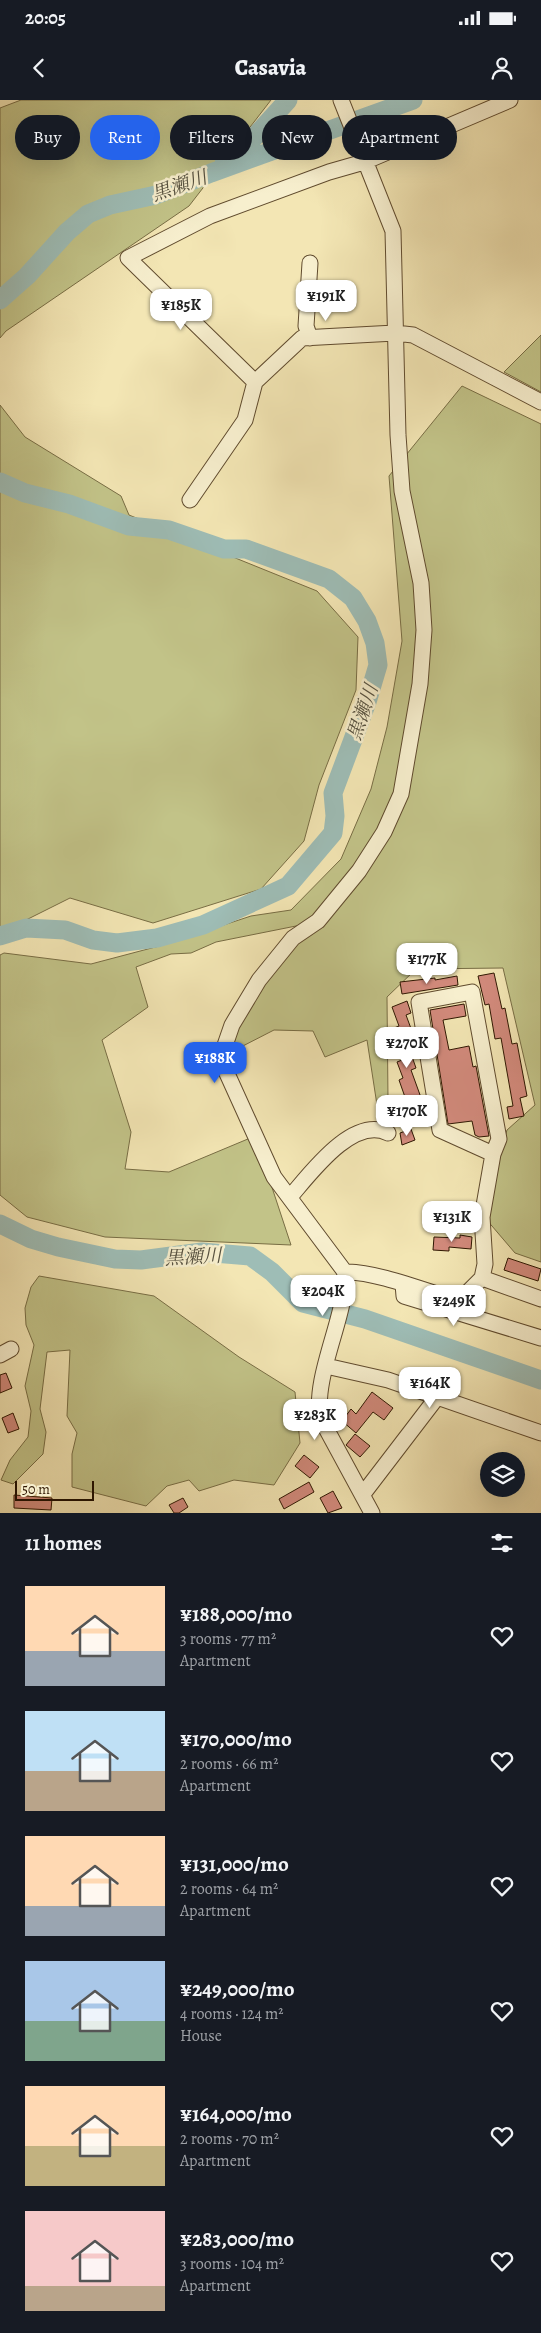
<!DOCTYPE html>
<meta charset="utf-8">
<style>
:root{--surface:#171b24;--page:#242831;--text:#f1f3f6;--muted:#9ea1a6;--accent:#2563eb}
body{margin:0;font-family:Alegreya,"Noto Serif JP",serif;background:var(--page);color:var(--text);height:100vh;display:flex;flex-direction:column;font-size:19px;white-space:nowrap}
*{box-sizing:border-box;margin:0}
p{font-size:16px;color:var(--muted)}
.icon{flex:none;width:28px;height:28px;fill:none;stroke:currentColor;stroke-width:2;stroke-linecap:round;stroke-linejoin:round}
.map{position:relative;height:1413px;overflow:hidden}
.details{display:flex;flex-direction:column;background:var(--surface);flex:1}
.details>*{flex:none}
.top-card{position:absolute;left:15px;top:15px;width:511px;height:45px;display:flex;gap:10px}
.buttons{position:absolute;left:480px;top:1352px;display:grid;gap:10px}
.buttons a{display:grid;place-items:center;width:45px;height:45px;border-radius:50%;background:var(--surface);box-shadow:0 5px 20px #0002;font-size:25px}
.scale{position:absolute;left:15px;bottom:12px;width:79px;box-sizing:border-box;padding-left:5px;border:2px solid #2f1701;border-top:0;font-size:14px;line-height:18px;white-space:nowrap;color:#2f1701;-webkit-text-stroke:4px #f7efce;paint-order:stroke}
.price{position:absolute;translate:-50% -42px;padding:0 11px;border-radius:10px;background:#fff;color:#222;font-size:16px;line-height:32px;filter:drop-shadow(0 1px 2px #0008)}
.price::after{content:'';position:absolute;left:50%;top:30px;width:15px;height:11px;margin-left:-8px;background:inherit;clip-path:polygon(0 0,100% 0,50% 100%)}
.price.on{background:var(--accent);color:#fff}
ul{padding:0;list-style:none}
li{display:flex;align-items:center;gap:15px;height:125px;padding:0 25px}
li span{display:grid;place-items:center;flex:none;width:140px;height:100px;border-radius:0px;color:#555}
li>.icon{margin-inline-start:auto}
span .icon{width:60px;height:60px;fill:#fffc;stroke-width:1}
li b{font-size:21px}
h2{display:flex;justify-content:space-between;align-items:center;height:60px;padding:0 25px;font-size:21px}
.chip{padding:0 18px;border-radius:22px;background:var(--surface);box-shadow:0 5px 20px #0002;font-size:18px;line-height:45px}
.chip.on{background:var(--accent);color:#fff}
.status{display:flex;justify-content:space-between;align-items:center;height:35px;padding:0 25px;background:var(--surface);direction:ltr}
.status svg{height:14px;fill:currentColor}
header{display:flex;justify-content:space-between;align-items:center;height:65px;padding:0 25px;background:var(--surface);font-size:22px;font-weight:800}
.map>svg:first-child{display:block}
.green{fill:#c2c388;stroke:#786d44}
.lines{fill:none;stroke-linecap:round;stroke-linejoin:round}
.river{stroke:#9ebdb6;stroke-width:19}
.building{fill:#d28a7c;stroke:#2f1701}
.minor-casing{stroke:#604b2e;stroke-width:17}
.minor{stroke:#f7efce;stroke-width:15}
.labels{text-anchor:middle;stroke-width:5;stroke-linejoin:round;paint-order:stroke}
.water-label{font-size:19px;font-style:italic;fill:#565140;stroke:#f7efce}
</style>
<div class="status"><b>20:05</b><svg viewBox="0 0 49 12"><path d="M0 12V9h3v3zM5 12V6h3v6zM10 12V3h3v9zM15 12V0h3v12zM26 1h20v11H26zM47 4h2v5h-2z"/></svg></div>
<header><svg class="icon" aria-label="back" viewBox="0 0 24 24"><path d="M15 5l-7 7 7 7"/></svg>Casavia<svg class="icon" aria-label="person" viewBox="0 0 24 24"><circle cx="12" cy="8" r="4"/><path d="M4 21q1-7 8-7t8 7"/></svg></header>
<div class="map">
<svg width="541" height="1413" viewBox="0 0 541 1413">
<rect width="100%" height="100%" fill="#f3e6b4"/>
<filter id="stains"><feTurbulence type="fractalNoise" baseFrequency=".004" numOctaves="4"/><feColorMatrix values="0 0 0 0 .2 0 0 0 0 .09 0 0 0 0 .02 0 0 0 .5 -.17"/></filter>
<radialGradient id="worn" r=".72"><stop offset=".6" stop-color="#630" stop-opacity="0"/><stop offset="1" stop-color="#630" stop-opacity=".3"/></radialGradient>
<!-- green -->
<path class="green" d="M21 0H271L189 106 6 231 0 238V8Z
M541 235V292L504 272Z
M462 286 541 324V1162L515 1153 486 1119 491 1084 507 1030 535 1005 503 868 416 869 387 897 388 1000 377 1005 367 940 325 957 313 931 274 930 237 949 224 929 301 825 216 842 191 853 171 854 136 867 148 907 102 940 131 1032 125 1069 169 1072 255 1036 291 1145 105 1137 27 1117 0 1095V855L4 853 91 864 163 845 251 816 291 810 341 759 371 689 387 627 402 541 389 376Z
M0 305 25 337 121 396 129 415 317 491 358 537 356 590 319 685 304 741 261 789 153 823 70 798 0 833Z
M39 1176 154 1196 239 1257 295 1292 300 1343 274 1385 234 1380 199 1391 189 1380 167 1386 146 1406 72 1387V1354L77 1333 67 1316 70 1250 47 1252 40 1309 46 1332 43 1354 13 1384 1 1380 10 1360 28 1337 31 1311 25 1286 34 1245 26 1225 25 1208 31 1187Z"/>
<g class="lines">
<!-- river -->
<path class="river" d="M224 63 248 44 288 0
M0 200 27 176 67 132 88 114 110 105 156 95 211 73 413 0
M0 382 25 393 69 404 129 426 169 430 224 449H246L329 479 353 498 367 521 375 543 378 565 367 602 333 693 335 716 333 733 288 786 203 825 157 838 117 843 93 840 65 830 26 828 0 836
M0 1124 31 1139 58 1147 115 1159 141 1160 202 1152 250 1156 272 1172 303 1203 365 1219 541 1280"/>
</g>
<!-- building -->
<path class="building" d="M494 873 502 909 505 908 512 944 517 943 527 996 520 998 524 1016 509 1019 507 1007 513 1006 501 938 495 939 489 904 485 905 478 876Z
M457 876 458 885 402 894 400 882 435 878V880Z
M407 901 411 913 406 915 413 934 410 935 415 949 410 951 416 968 411 970 428 1017 414 1023 410 1011 389 1019 385 1008 406 1000 399 980 403 978 397 962 402 960 396 943 400 942 394 928 399 926 392 907Z
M464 904 466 916 443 920 449 950 469 946 473 967 476 966 489 1036 479 1037 475 1035 472 1021 448 1024 430 910Z
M411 1029 415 1040 402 1045 400 1033Z
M460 1135 472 1137 471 1149 449 1147V1151L433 1150 434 1137 460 1138Z
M508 1158 541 1169 538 1181 504 1170Z
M6 1273 12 1288 0 1293V1275Z
M372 1292 393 1308 384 1320 373 1312 356 1333 342 1321 351 1309 356 1314Z
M13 1313 19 1329 8 1333 2 1318Z
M355 1334 370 1346 360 1357 346 1345Z
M304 1355 319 1367 310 1378 295 1366Z
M309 1382 314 1392 284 1409 279 1399Z
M333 1391 342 1408 328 1413 320 1398Z
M14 1395 52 1398 51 1410 14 1408Z
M183 1398 188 1407 179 1413H174L169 1405Z"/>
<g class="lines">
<!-- minor casing -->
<g class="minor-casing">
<path id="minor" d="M341 0 393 131 398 335 402 391 421 483 424 530 420 584 401 694 384 732 359 771 318 821 293 838 259 880 232 925 223 951 225 969 274 1077 345 1172C344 1182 344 1193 342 1203 336 1235 313 1288 321 1319L372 1413
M310 163 306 226 310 238
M255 282 128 158 210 116 329 72 364 62 510 0
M190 400 245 320 255 282 302 238 395 233 413 235 541 302
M472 892 499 1039 493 1054 440 1030 419 902Z
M290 1097C310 1074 353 1015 388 1033
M345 1172C372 1170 431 1193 459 1201L482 1178 485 1164 482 1117 493 1054
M482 1178 541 1199
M403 1184 404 1196 541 1238
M0 1255 11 1249
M326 1266 388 1280 541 1333
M363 1394 438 1296"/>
</g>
<!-- minor -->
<use href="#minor" class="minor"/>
</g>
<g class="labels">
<!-- water labels -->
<g class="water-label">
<text transform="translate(179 85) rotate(-19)" y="7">黒瀬川</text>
<text transform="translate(362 612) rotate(-71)" y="7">黒瀬川</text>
<text transform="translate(193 1156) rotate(-3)" y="7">黒瀬川</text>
</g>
</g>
<rect width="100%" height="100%" filter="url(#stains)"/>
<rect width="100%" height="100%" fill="url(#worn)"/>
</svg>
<div class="buttons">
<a><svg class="icon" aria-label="layers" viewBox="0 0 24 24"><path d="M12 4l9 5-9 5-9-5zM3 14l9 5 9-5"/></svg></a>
</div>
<div class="scale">50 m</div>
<b class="price" style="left:326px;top:222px">¥191K</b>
<b class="price" style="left:181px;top:231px">¥185K</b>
<b class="price" style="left:427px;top:885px">¥177K</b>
<b class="price" style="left:407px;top:969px">¥270K</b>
<b class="price on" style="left:215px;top:984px">¥188K</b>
<b class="price" style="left:407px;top:1037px">¥170K</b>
<b class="price" style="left:452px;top:1143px">¥131K</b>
<b class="price" style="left:323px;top:1217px">¥204K</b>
<b class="price" style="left:454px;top:1227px">¥249K</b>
<b class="price" style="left:430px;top:1309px">¥164K</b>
<b class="price" style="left:315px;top:1341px">¥283K</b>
<div class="top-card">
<a class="chip">Buy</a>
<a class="chip on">Rent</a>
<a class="chip">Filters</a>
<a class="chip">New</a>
<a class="chip">Apartment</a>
</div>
</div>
<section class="details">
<h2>11 homes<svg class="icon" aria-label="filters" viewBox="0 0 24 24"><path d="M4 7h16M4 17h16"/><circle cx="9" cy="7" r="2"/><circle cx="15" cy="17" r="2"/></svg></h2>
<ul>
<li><span style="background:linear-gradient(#ffd9b3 65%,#9aa5b1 0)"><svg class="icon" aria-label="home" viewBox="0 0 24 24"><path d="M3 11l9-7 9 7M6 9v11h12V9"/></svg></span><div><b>¥188,000/mo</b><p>3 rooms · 77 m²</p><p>Apartment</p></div><svg class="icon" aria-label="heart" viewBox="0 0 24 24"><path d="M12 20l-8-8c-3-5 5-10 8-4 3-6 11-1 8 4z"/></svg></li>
<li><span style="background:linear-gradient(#bfe0f5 60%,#b9a48a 0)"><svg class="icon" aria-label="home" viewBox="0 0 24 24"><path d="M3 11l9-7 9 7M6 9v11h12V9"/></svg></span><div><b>¥170,000/mo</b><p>2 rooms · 66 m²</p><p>Apartment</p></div><svg class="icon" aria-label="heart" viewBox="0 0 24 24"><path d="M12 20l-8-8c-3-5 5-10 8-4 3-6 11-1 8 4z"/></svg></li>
<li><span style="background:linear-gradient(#ffd9b3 70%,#9aa5b1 0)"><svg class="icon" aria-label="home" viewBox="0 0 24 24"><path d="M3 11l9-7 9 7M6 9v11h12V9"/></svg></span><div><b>¥131,000/mo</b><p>2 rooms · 64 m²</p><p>Apartment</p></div><svg class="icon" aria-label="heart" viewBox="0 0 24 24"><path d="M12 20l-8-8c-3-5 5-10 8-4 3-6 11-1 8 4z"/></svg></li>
<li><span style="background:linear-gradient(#a9c7e8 60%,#7fa58c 0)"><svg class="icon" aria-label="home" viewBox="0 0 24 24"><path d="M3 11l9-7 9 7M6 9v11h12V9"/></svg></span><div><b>¥249,000/mo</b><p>4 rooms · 124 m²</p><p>House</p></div><svg class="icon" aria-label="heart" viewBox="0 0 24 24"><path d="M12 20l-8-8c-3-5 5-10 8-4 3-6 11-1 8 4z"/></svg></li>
<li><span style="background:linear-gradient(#ffd9b3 60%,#c2b280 0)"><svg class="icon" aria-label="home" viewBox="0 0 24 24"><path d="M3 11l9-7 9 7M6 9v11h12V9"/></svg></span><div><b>¥164,000/mo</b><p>2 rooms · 70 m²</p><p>Apartment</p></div><svg class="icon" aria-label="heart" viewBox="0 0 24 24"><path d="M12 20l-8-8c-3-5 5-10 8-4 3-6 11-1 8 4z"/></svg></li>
<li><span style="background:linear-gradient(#f6c9c9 75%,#b9a48a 0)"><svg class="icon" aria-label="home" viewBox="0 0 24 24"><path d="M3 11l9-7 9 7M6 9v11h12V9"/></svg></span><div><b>¥283,000/mo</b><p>3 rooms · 104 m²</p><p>Apartment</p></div><svg class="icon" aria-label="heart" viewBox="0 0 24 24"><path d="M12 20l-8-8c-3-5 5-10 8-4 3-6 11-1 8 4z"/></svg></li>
</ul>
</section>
